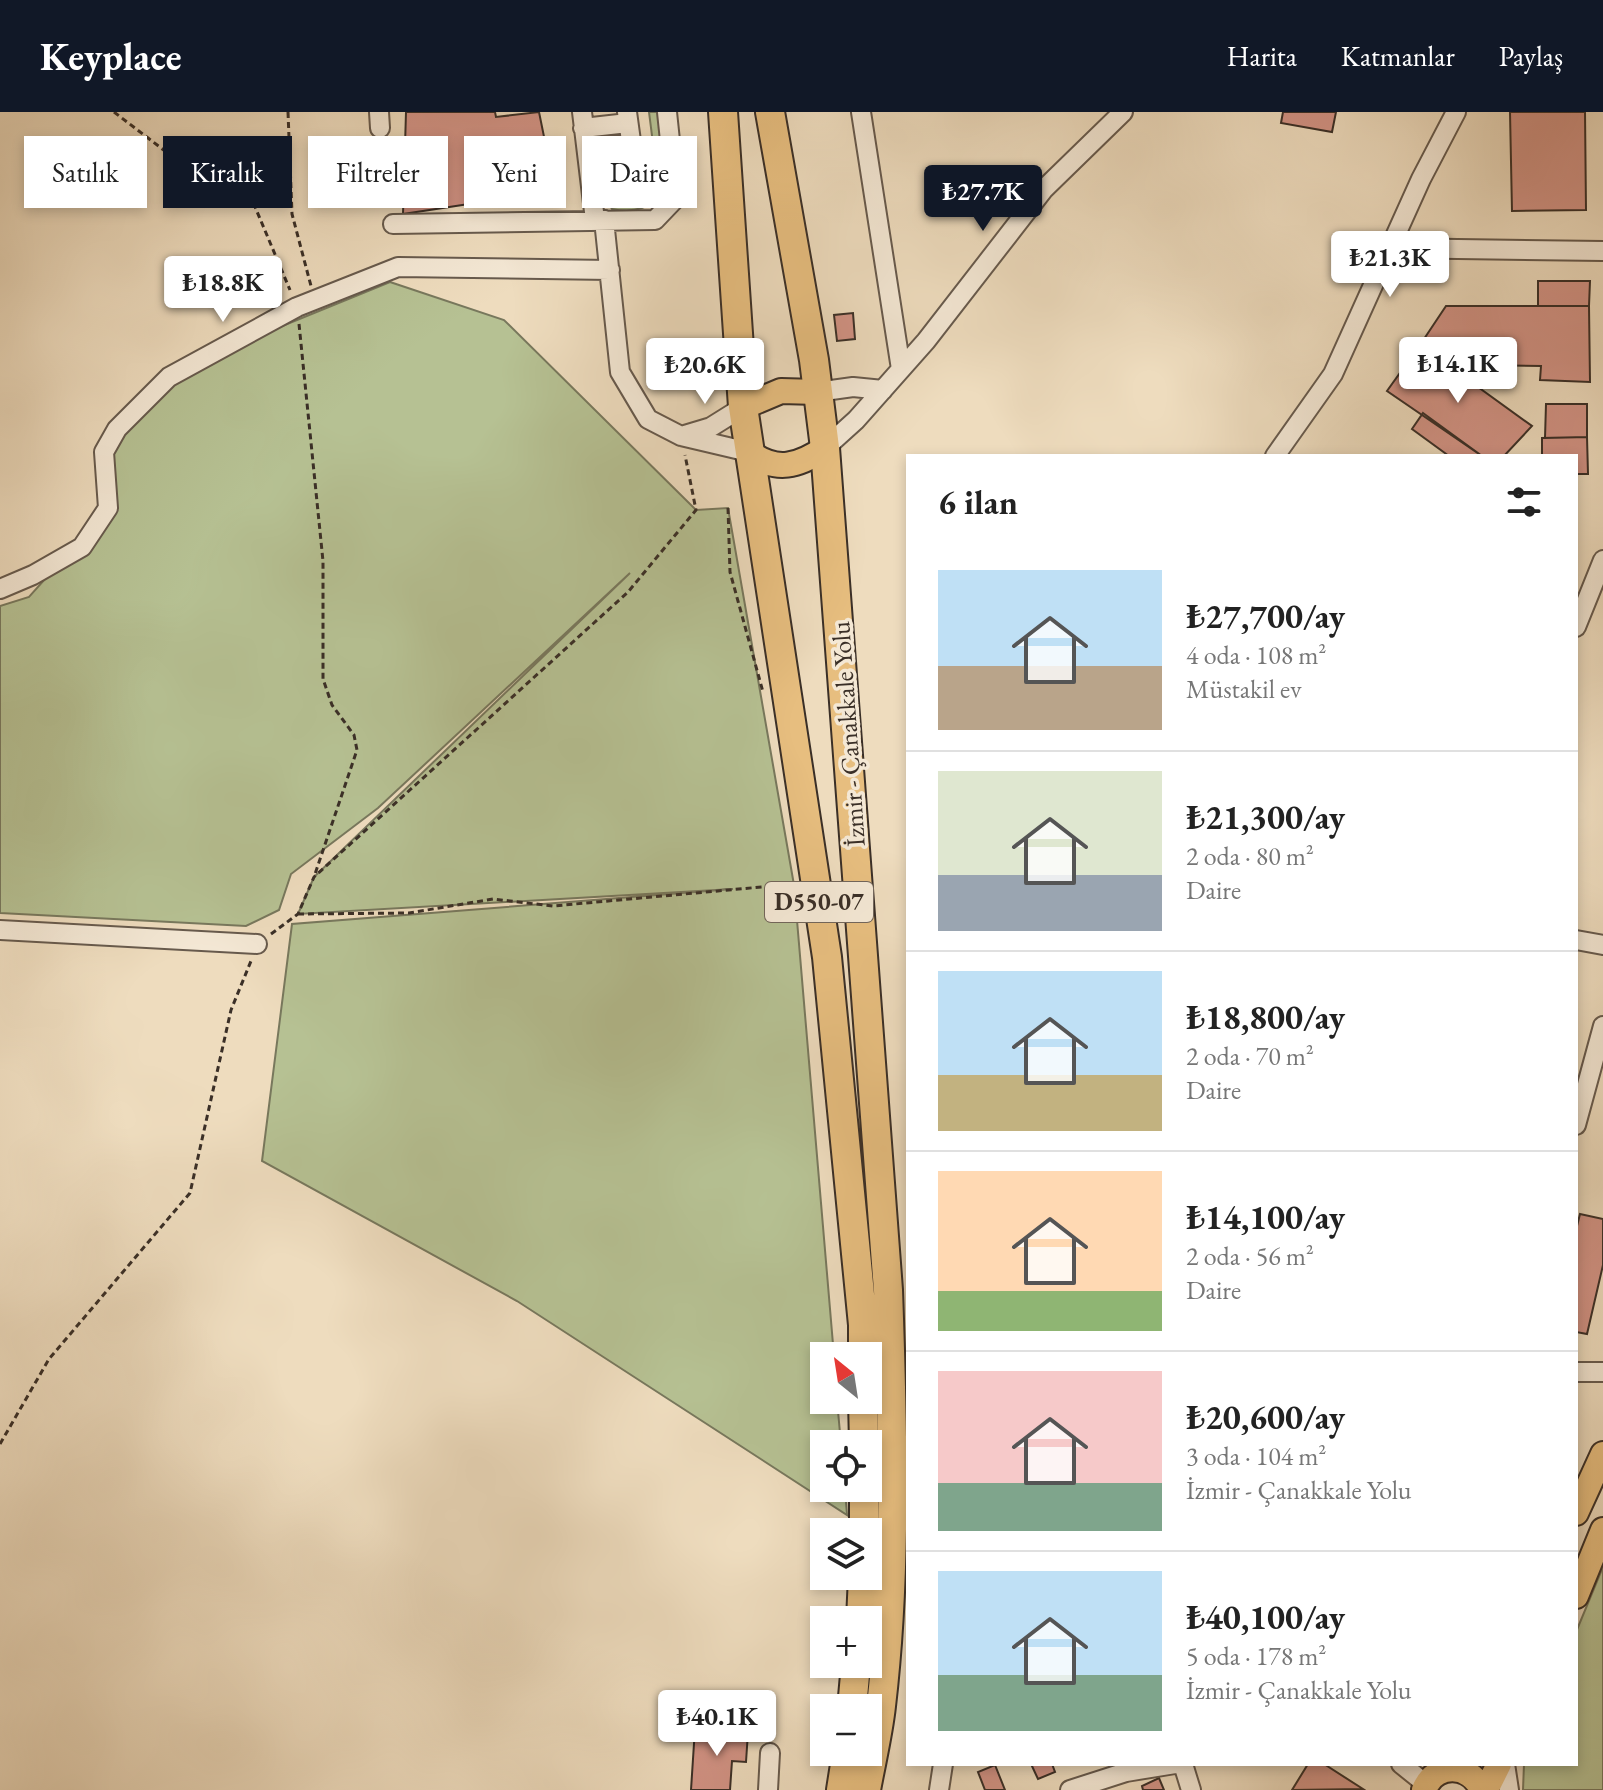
<!DOCTYPE html>
<html lang="tr">
<meta charset="utf-8">
<style>
:root{--surface:#fff;--page:#f6f6f6;--text:#222;--muted:#767676;--line:#e0e0e0;--accent:#111827}
body{margin:0;font-family:"EB Garamond",serif;background:var(--page);color:var(--text);height:100vh;display:flex;flex-direction:column;font-size:30px;white-space:nowrap}
*{box-sizing:border-box;margin:0}
p{font-size:26px;color:var(--muted)}
.icon{flex:none;width:44px;height:44px;fill:none;stroke:currentColor;stroke-width:2;stroke-linecap:round;stroke-linejoin:round}
.map{position:relative;flex:1;overflow:hidden}
.panel{position:absolute;left:906px;top:342px;width:672px;height:1312px;display:flex;flex-direction:column;background:var(--surface);border-radius:0px;box-shadow:0 4px 12px #0003}
.panel>*{flex:none}
.banner{position:absolute;left:24px;top:24px;width:760px;height:72px;display:flex;gap:16px}
.needle{width:52px;rotate:330deg}
.tools{position:absolute;left:810px;top:1230px;display:grid;gap:16px}
.tools a{display:grid;place-items:center;width:72px;height:72px;border-radius:0px;background:var(--surface);box-shadow:0 4px 12px #0003;font-size:40px}
.price{position:absolute;translate:-50% -68px;padding:0 18px;border-radius:8px;background:#fff;color:#222;font-size:26px;line-height:52px;filter:drop-shadow(0 2px 4px #0008)}
.price::after{content:'';position:absolute;left:50%;top:48px;width:24px;height:18px;margin-left:-12px;background:inherit;clip-path:polygon(0 0,100% 0,50% 100%)}
.price.selected{background:var(--accent);color:#fff}
ul{padding:0;list-style:none}
li{display:flex;align-items:center;gap:24px;height:200px;padding:0 32px}
li+li{border-top:2px solid var(--line)}
li span{display:grid;place-items:center;flex:none;width:224px;height:160px;border-radius:0px;color:#555}
li>.icon{margin-inline-start:auto}
span .icon{width:96px;height:96px;fill:#fffc;stroke-width:1}
li b{font-size:34px}
h2{display:flex;justify-content:space-between;align-items:center;height:96px;padding:0 32px;font-size:34px}
.pill{padding:0 28px;border-radius:0px;background:var(--surface);box-shadow:0 4px 12px #0003;font-size:28px;line-height:72px}
.pill.selected{background:var(--accent);color:#fff}
header{display:flex;align-items:center;gap:48px;box-sizing:border-box;height:112px;padding:0 40px;background:var(--accent);color:#fff}
header strong{font-size:38px}
nav{display:flex;gap:44px;margin-inline-start:auto;font-size:28px}
.map>svg:first-child{display:block}
.green{fill:#b6c193;stroke:#78785d;stroke-width:2}
.building{fill:#d29385;stroke:#3a2f27;stroke-width:2}
.lines{fill:none;stroke-linecap:round;stroke-linejoin:round}
.minor-casing{stroke:#675a4d;stroke-width:22}
.major-casing{stroke:#3a2f27;stroke-width:28}
.highway-casing{stroke:#3a2f27;stroke-width:32}
.path{stroke:#3a2f27;stroke-width:3;stroke-dasharray:6 4;stroke-linecap:butt}
.minor{stroke:#f4e8d5;stroke-width:18}
.major{stroke:#e7be7f;stroke-width:24}
.highway{stroke:#e7be7f;stroke-width:28}
.labels{text-anchor:middle;stroke-width:7;stroke-linejoin:round;paint-order:stroke}
.shield{fill:#f4e8d5;stroke:#72665b;stroke-width:2}
.shield-label{font-size:24px;font-weight:bold;fill:#3a2f27}
.street-label{font-size:26px;fill:#3a2f27;stroke:#f4e8d5}
</style>
<header>
<strong>Keyplace</strong>
<nav><a>Harita</a><a>Katmanlar</a><a>Paylaş</a></nav>
</header>
<div class="map">
<svg width="1603" height="1678" viewBox="0 0 1603 1678">
<rect width="100%" height="100%" fill="#eedcbe"/>
<filter id="stains"><feTurbulence type="fractalNoise" baseFrequency=".0025" numOctaves="4"/><feColorMatrix values="0 0 0 0 .2 0 0 0 0 .09 0 0 0 0 .02 0 0 0 .5 -.17"/></filter>
<radialGradient id="worn" r=".72"><stop offset=".6" stop-color="#630" stop-opacity="0"/><stop offset="1" stop-color="#630" stop-opacity=".3"/></radialGradient>
<!-- green -->
<path class="green" d="M649 0H658L668 80C648 95 637 102 612 97L604 81 599 25 609 24 616 87C633 91 645 90 659 79Z
M390 170 504 208 696 398 728 396 794 773 834 1244H824V1288H837L841 1332H824V1376H845L847 1403 517 1189 262 1049 292 812 733 777 298 802 314 765 630 461 378 696 291 762 279 798 246 814 0 801V494L29 485 108 397 104 340 169 265 270 219Z
M1603 1455V1678H1523L1524 1652H1576V1520Z"/>
<!-- building -->
<path class="building" d="M406 0H495L496 5 539 0 555 79 403 102Z
M1283 0H1336L1332 20 1281 11Z
M1510 0H1585L1586 98 1512 99Z
M1538 169H1590L1589 194H1538Z
M1446 194H1589L1590 270 1540 268 1541 254 1475 253 1471 271 1420 233Z
M853 201 855 227 837 229 834 203Z
M1420 233 1532 314 1504 344H1482L1387 279Z
M1546 292H1587V325L1545 326Z
M1423 301 1482 344H1449L1412 317Z
M1587 325 1588 362H1576V344H1542V326Z
M1580 1102 1603 1107V1153L1587 1222 1576 1220V1118Z
M695 1616 748 1620 746 1650 732 1649 730 1678H691Z
M1031 1652H1052L1055 1660 1038 1667Z
M1308 1652H1324L1363 1677 1292 1678Z
M995 1653 1005 1678H985L978 1660Z
M1159 1666 1164 1678H1143L1142 1674Z"/>
<g class="lines">
<!-- minor casing -->
<g class="minor-casing">
<path id="minor" d="M379 0 380 16
M582 0 595 108
M627 0 638 80
M861 0 901 257
M583 16 628 11
M604 108 620 260 648 307 681 324 749 340
M393 112 655 108 676 86 667 0
M1390 136 1603 139
M817 280 853 275 883 278
M681 324 711 315 743 295
M825 336 856 308 926 229 1044 77 1123 0
M1275 344 1333 262 1421 67 1456 0
M0 477 33 463 82 435 108 396 104 340 117 317 169 265 297 195 398 155 610 158
M1576 515 1603 448
M0 818 257 832
M1576 828 1603 833
M1576 1013 1603 914
M1576 1260H1603
M1183 1652 1191 1678
M1401 1652 1426 1672
M1505 1652 1509 1678
M768 1678 770 1641
M939 1678 943 1652
M1070 1678 1126 1660 1175 1652"/>
</g>
<!-- major casing -->
<g class="major-casing">
<path id="major" d="M743 295 781 279 817 280
M749 340C776 361 799 354 825 336
M1576 1401 1603 1342
M1576 1484 1603 1418
M1424 1678C1435 1650 1470 1651 1482 1678
M1486 1678 1499 1652"/>
</g>
<!-- highway casing -->
<g class="highway-casing">
<path id="highway" d="M723 0 743 295 827 845 863 1213V1244
M770 0 814 248 825 336 888 1178C893 1316 897 1457 881 1594 878 1622 871 1650 866 1678
M863 1288 864 1332
M864 1376V1420
M861 1508 863 1464
M852 1596 856 1552
M841 1678 847 1640"/>
</g>
<!-- path -->
<path class="path" d="M114 0 165 39 225 60 253 90 290 178
M288 0 292 102 311 174
M299 212 323 449V567L332 593 354 623 357 638 315 762
M728 396 730 460 763 580
M298 802 409 801 493 787 553 794 794 772
M271 822 298 802 314 765 628 480 696 398 685 343
M0 1332 49 1247 190 1081 231 898 251 849"/>
<!-- minor -->
<use href="#minor" class="minor"/>
<!-- major -->
<use href="#major" class="major"/>
<!-- highway -->
<use href="#highway" class="highway"/>
</g>
<g class="labels">
<!-- shield labels -->
<rect class="shield" x="765" y="770" width="108" height="40" rx="6"/>
<g class="shield-label">
<text x="819" y="798">D550-07</text>
</g>
<!-- street labels -->
<g class="street-label">
<text transform="translate(848 622) rotate(-94)" y="9">İzmir - Çanakkale Yolu</text>
</g>
</g>
<rect width="100%" height="100%" filter="url(#stains)"/>
<rect width="100%" height="100%" fill="url(#worn)"/>
</svg>
<div class="tools">
<a><svg class="needle" viewBox="-14 -14 28 28"><path d="M0-13l5 13h-10z" fill="#e53935"/><path d="M0 13l5-13h-10z" fill="#767676"/></svg></a>
<a><svg class="icon" aria-label="locate" viewBox="0 0 24 24"><circle cx="12" cy="12" r="6"/><path d="M12 2v4M12 18v4M2 12h4M18 12h4"/></svg></a>
<a><svg class="icon" aria-label="layers" viewBox="0 0 24 24"><path d="M12 4l9 5-9 5-9-5zM3 14l9 5 9-5"/></svg></a>
<a>+</a>
<a>−</a>
</div>
<b class="price selected" style="left:983px;top:121px">₺27.7K</b>
<b class="price" style="left:1390px;top:187px">₺21.3K</b>
<b class="price" style="left:223px;top:212px">₺18.8K</b>
<b class="price" style="left:1458px;top:293px">₺14.1K</b>
<b class="price" style="left:705px;top:294px">₺20.6K</b>
<b class="price" style="left:717px;top:1646px">₺40.1K</b>
<div class="banner">
<a class="pill">Satılık</a>
<a class="pill selected">Kiralık</a>
<a class="pill">Filtreler</a>
<a class="pill">Yeni</a>
<a class="pill">Daire</a>
</div>
<section class="panel">
<h2>6 ilan<svg class="icon" aria-label="filters" viewBox="0 0 24 24"><path d="M4 7h16M4 17h16"/><circle cx="9" cy="7" r="2"/><circle cx="15" cy="17" r="2"/></svg></h2>
<ul>
<li><span style="background:linear-gradient(#bfe0f5 60%,#b9a48a 0)"><svg class="icon" aria-label="home" viewBox="0 0 24 24"><path d="M3 11l9-7 9 7M6 9v11h12V9"/></svg></span><div><b>₺27,700/ay</b><p>4 oda · 108 m²</p><p>Müstakil ev</p></div></li>
<li><span style="background:linear-gradient(#dfe7d0 65%,#9aa5b1 0)"><svg class="icon" aria-label="home" viewBox="0 0 24 24"><path d="M3 11l9-7 9 7M6 9v11h12V9"/></svg></span><div><b>₺21,300/ay</b><p>2 oda · 80 m²</p><p>Daire</p></div></li>
<li><span style="background:linear-gradient(#bfe0f5 65%,#c2b280 0)"><svg class="icon" aria-label="home" viewBox="0 0 24 24"><path d="M3 11l9-7 9 7M6 9v11h12V9"/></svg></span><div><b>₺18,800/ay</b><p>2 oda · 70 m²</p><p>Daire</p></div></li>
<li><span style="background:linear-gradient(#ffd9b3 75%,#8fb573 0)"><svg class="icon" aria-label="home" viewBox="0 0 24 24"><path d="M3 11l9-7 9 7M6 9v11h12V9"/></svg></span><div><b>₺14,100/ay</b><p>2 oda · 56 m²</p><p>Daire</p></div></li>
<li><span style="background:linear-gradient(#f6c9c9 70%,#7fa58c 0)"><svg class="icon" aria-label="home" viewBox="0 0 24 24"><path d="M3 11l9-7 9 7M6 9v11h12V9"/></svg></span><div><b>₺20,600/ay</b><p>3 oda · 104 m²</p><p>İzmir - Çanakkale Yolu</p></div></li>
<li><span style="background:linear-gradient(#bfe0f5 65%,#7fa58c 0)"><svg class="icon" aria-label="home" viewBox="0 0 24 24"><path d="M3 11l9-7 9 7M6 9v11h12V9"/></svg></span><div><b>₺40,100/ay</b><p>5 oda · 178 m²</p><p>İzmir - Çanakkale Yolu</p></div></li>
</ul>
</section>
</div>
